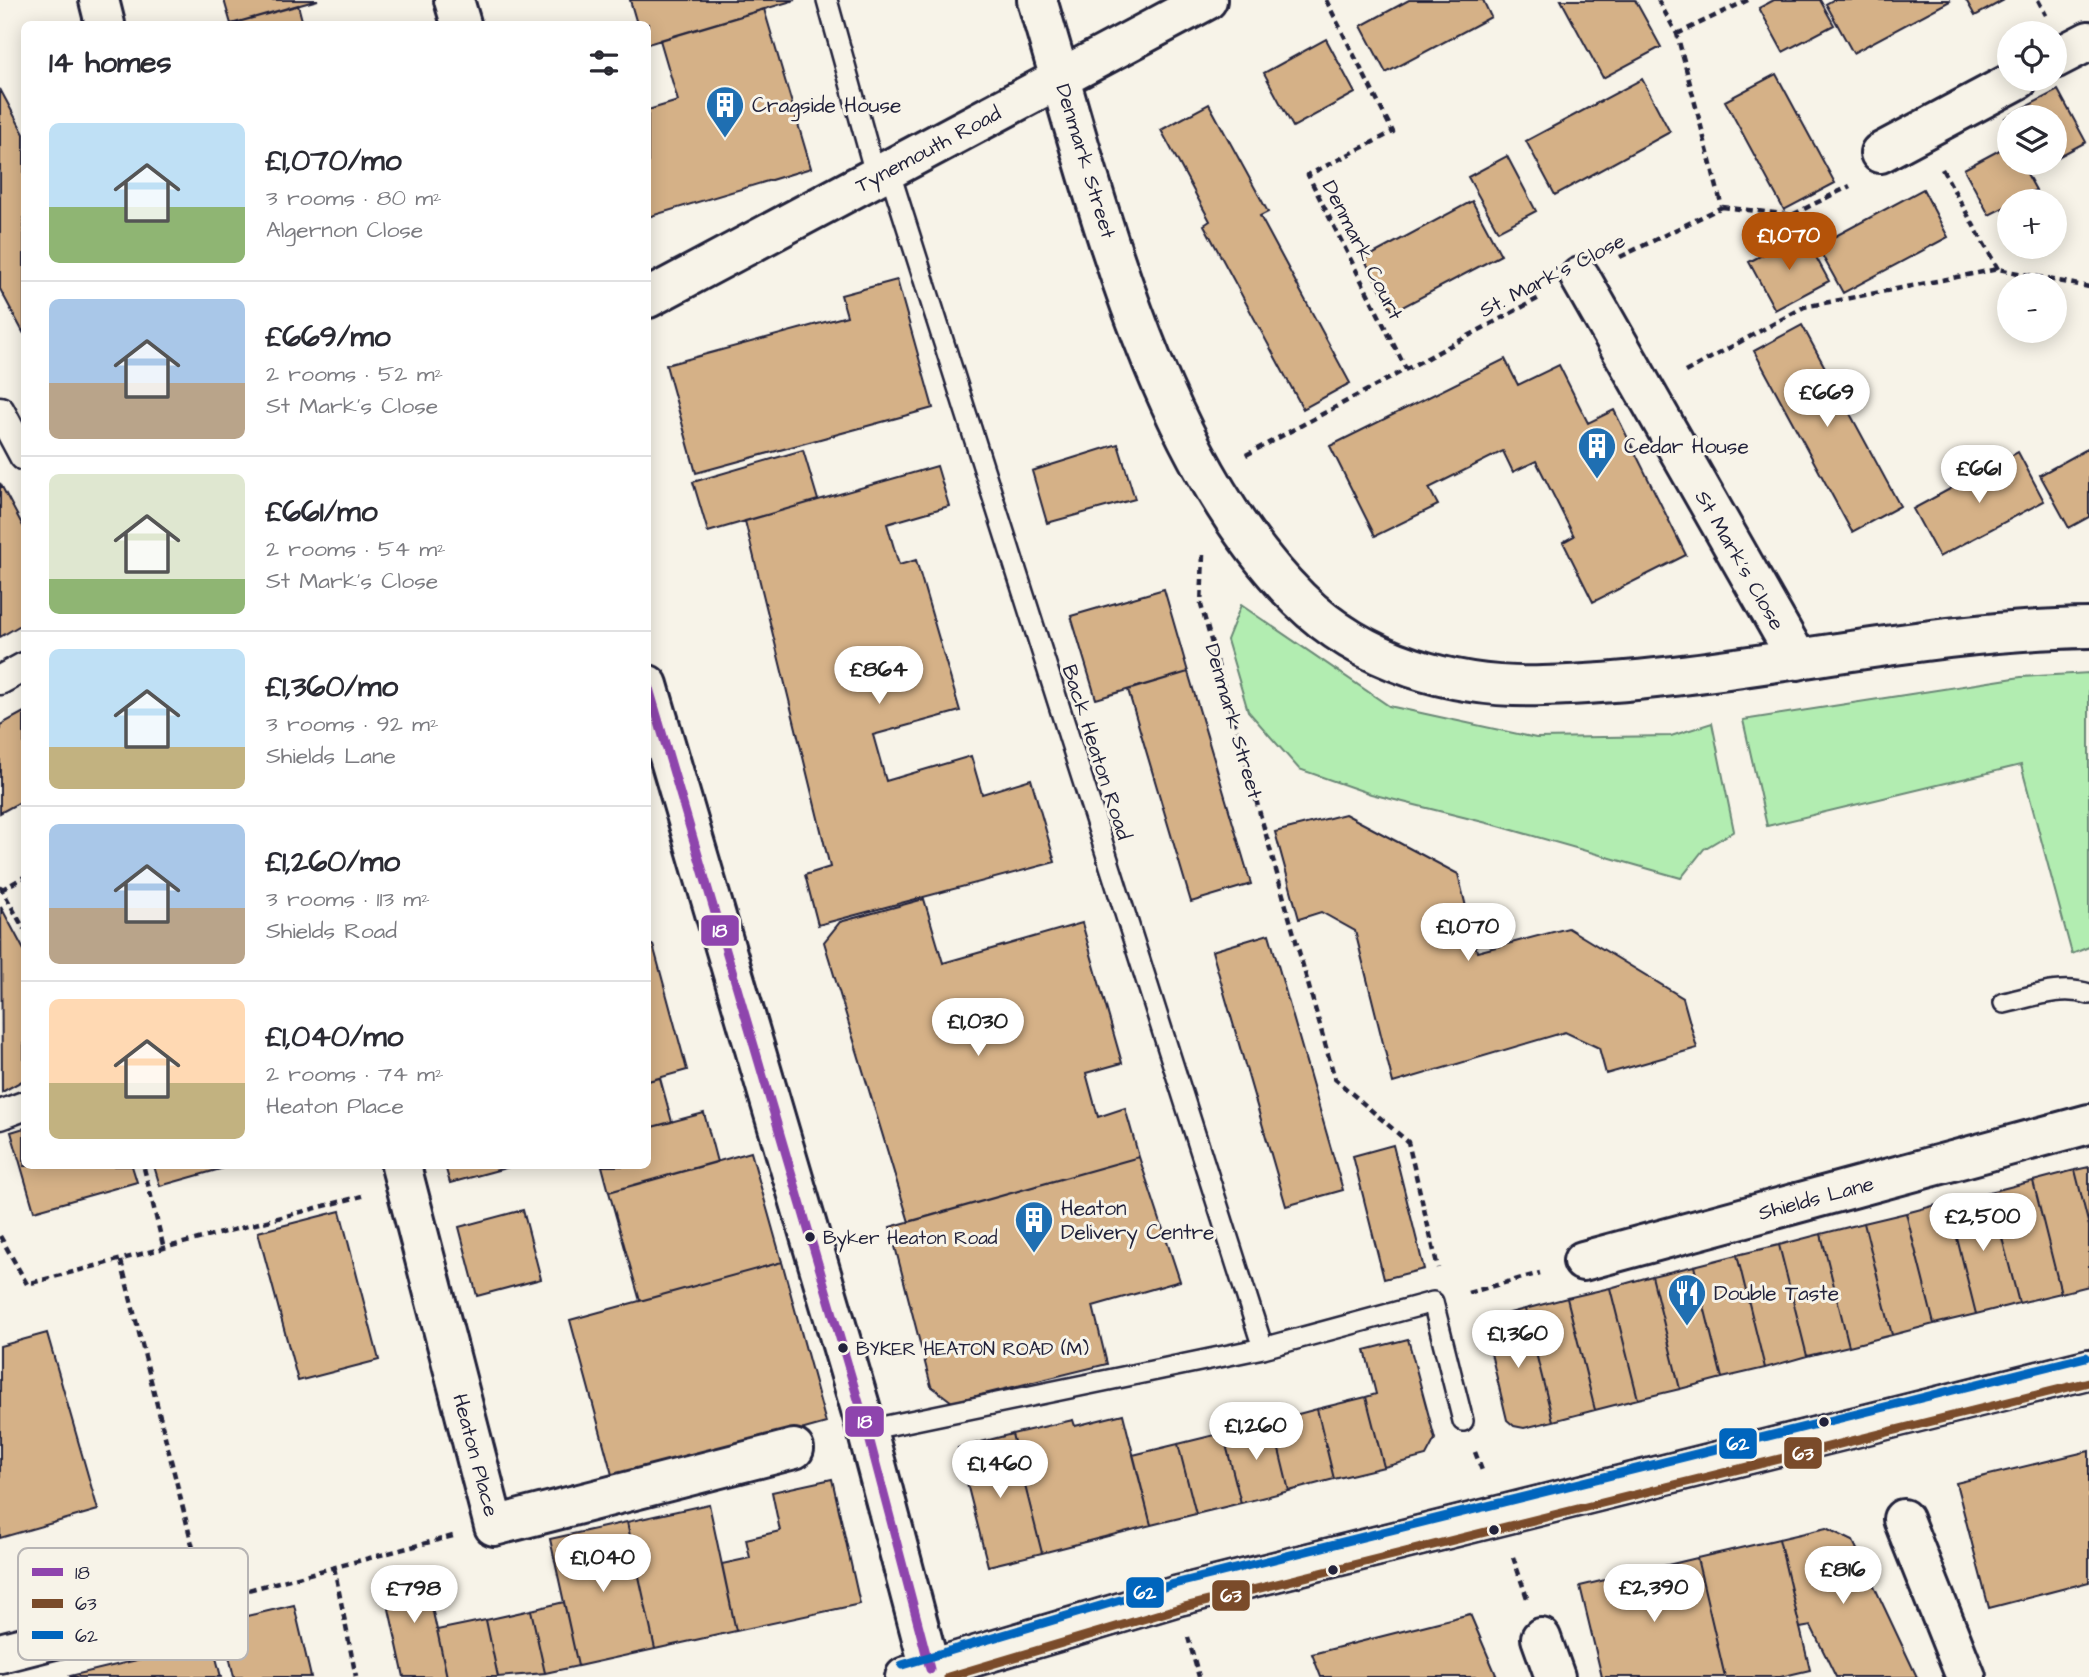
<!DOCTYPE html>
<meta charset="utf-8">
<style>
:root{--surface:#fff;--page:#f7f7f7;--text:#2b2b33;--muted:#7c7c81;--line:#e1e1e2;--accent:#b45309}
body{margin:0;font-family:"Architects Daughter",sans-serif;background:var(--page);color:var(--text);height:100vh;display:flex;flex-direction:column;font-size:26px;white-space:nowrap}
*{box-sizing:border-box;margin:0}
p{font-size:23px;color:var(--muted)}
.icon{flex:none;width:38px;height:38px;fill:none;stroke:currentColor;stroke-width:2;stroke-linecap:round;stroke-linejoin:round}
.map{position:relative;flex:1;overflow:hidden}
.sheet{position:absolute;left:21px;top:21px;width:630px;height:1148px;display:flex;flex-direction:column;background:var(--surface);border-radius:10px;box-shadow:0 4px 18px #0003}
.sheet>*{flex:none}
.fabs{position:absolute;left:1997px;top:21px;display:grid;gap:14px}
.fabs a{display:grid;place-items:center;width:70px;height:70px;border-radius:50%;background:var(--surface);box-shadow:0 4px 18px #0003;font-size:35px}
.price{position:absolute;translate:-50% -60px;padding:0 16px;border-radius:24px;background:#fff;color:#222;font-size:23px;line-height:46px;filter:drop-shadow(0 2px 4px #0008)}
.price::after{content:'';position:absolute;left:50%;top:42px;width:21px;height:16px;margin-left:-10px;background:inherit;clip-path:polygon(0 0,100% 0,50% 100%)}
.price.selected{background:var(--accent);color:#fff}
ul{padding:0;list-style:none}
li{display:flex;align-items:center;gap:21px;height:175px;padding:0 28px}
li+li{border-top:2px solid var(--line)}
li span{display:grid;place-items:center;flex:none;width:196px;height:140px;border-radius:10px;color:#555}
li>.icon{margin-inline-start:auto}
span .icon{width:84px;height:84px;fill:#fffc;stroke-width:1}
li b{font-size:30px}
h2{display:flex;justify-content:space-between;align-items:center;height:84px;padding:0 28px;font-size:30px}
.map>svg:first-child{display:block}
.green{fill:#b2edb1;stroke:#6a8876;stroke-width:2}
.building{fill:#d5b187;stroke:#22223b;stroke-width:2}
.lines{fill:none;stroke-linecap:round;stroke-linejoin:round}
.service-casing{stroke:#22223b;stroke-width:24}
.pedestrian-casing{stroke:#22223b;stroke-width:33}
.minor-casing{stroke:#22223b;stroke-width:44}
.tertiary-casing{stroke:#22223b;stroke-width:44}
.secondary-casing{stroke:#22223b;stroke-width:44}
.path{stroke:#22223b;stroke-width:4.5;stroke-dasharray:7 5;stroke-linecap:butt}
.service{stroke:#f7f3e8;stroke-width:19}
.pedestrian{stroke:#f7f3e8;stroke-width:28}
.minor{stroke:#f7f3e8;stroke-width:38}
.tertiary{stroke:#f7f3e8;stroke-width:38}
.secondary{stroke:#f7f3e8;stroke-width:38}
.bus-1-casing{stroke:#f7f3e8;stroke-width:14}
.bus-2-casing{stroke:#f7f3e8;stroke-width:14}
.bus-3-casing{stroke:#f7f3e8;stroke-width:14}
.bus-1{stroke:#8e44ad;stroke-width:9}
.bus-2{stroke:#7a4b2a;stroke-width:9}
.bus-3{stroke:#0065bd;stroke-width:9}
.bus-dot{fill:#22223b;stroke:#f7f3e8;stroke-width:2.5}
.labels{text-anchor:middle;stroke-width:6;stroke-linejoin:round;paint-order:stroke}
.bus-label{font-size:19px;fill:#22223b;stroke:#f7f3e8;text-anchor:start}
.poi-label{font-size:21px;fill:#22223b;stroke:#f7f3e8;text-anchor:start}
.street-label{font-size:21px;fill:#22223b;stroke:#f7f3e8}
.key{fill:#f7f3e8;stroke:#b7b4b4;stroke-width:2}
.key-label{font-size:19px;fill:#22223b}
.line-badge{stroke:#f7f3e8;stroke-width:2.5}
.badge-label{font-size:19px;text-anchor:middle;font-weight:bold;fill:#fff}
</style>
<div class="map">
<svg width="2089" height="1677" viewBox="0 0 2089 1677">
<rect width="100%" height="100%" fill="#f7f3e8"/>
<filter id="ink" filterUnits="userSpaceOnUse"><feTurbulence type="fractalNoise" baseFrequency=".0143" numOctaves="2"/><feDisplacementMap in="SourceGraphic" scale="14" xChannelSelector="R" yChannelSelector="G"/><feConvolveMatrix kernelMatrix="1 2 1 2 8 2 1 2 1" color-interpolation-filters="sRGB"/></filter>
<g filter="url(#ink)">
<!-- green -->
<path class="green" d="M1241 605 1389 706 1536 738 1671 736 1712 723 1734 831 1704 849 1681 878 1495 825 1371 794 1299 769 1248 711 1227 640Z
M2089 673V947L2072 954 2021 765 1767 826 1743 720 2021 677Z"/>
<!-- building -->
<path class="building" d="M224 0H318L231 24Z
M630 0H795L648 44V24H637Z
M1409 0H1483L1491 17 1386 73 1361 26Z
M1561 0H1635L1661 47 1603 78Z
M1774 0H1820L1834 25 1783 52 1759 8Z
M1833 0H1949L1950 1 1853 53 1826 4Z
M1966 0H2004L1975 16Z
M298 5 303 24H231Z
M764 9 811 168 648 217V110L678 101 660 40Z
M1326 39 1355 93 1293 127 1264 73Z
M1776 74 1835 183 1784 210 1725 101Z
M1642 79 1670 132 1555 195 1526 141Z
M0 89 24 134V334L0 289Z
M2058 90 2086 142 2054 159V117H2009V127L2005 118Z
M1209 104 1268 212 1260 216 1350 383 1303 409 1204 225 1210 221 1161 130Z
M2009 145V163H2021L2036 190 2009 201V205L1989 215 1964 169Z
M1507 156 1536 211 1498 231 1468 177Z
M2028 163H2049L2033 171Z
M1923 189 1948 237 1843 293 1817 246Z
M1472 201 1501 255 1393 312 1364 259Z
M1803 233 1829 281 1775 310 1749 262Z
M897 280 933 408 696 473 666 365 847 316 841 295Z
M1802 325 1900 506 1852 532 1754 351Z
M1505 359 1518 385 1559 365 1588 423 1614 410 1686 555 1593 602 1563 542 1574 536 1536 461 1513 472 1503 451 1429 488 1438 505 1375 536 1330 446Z
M1118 444 1135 499 1047 523 1032 471Z
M2089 448V517L2069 528 2040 475Z
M803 450 818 500 708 532 693 482Z
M2018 452 2044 501 1939 557 1913 509Z
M937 466 949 506 887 524 899 565 916 560 960 711 873 735 886 781 971 756 982 794 1031 779 1055 862 818 925 805 875 830 867 745 521Z
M0 483 24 528V623L0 637Z
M1164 589 1188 672 1096 699 1071 616Z
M1188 672 1251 884 1191 902 1128 690Z
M24 712V800L0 813V725Z
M1345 814 1458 874 1477 952 1568 928 1683 998 1697 1048 1606 1074 1599 1048 1565 1032 1393 1083 1355 931 1321 912 1299 919 1275 832Z
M924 899 943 963 1082 923 1122 1063 1086 1073 1098 1117 1125 1108 1139 1157 909 1222 824 942 840 922Z
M1 907 24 950V1080L2 1092Z
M1269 934 1343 1190 1286 1206 1212 951Z
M653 945 687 1070 648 1081V946Z
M660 1078 672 1122 648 1128V1081Z
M704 1113 717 1162 609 1192 602 1166H648V1128Z
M24 1128V1166H132L137 1182 34 1211 11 1132Z
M1393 1145 1424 1269 1384 1279 1353 1156Z
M751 1152 782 1262 640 1301 609 1192Z
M1139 1157 1180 1281 1093 1306 1107 1364 952 1402 931 1386 890 1227Z
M154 1166H231L160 1186Z
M445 1166H513L450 1183Z
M2089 1167V1226L2075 1170Z
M2075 1170 2089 1226V1286L2061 1293 2033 1181Z
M2033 1181 2061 1293 2019 1303 1990 1192Z
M1990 1192 2019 1303 1976 1314 1948 1202Z
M1948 1202 1976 1314 1934 1324 1906 1213Z
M523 1210 541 1279 477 1296 459 1227Z
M340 1211 379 1360 298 1381 258 1232Z
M1906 1213 1934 1324 1892 1335 1864 1223Z
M1864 1223 1892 1335 1849 1346 1821 1234Z
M1821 1234 1849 1346 1807 1356 1779 1245Z
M1779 1245 1807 1356 1765 1368 1737 1255Z
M1737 1255 1765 1368 1722 1378 1694 1266Z
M782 1262 826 1423 614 1482 570 1320Z
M1694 1266 1722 1378 1680 1389 1652 1276Z
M1652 1276 1680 1389 1638 1399 1610 1288Z
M1610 1288 1638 1399 1595 1410 1567 1298Z
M1567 1298 1595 1410 1553 1421 1525 1309Z
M1525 1309 1553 1421 1524 1428 1514 1426 1507 1420 1483 1320Z
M47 1333 98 1510 0 1538V1346Z
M1408 1339 1435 1439 1426 1456 1384 1467 1366 1397 1376 1394 1365 1350Z
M1366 1397 1384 1467 1334 1479 1317 1409Z
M1317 1409 1334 1479 1289 1491 1272 1421Z
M1123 1414 1151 1525 1042 1553 1012 1434 1073 1420 1075 1426Z
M1272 1421 1289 1491 1241 1503 1223 1433Z
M1223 1433 1241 1503 1196 1514 1178 1444Z
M1012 1434 1042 1553 988 1566 958 1448Z
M1178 1444 1196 1514 1151 1525 1133 1455Z
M2089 1451V1582L1989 1608 1956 1483Z
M832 1479 860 1604 736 1631 722 1564 750 1558 746 1539 780 1531 772 1492Z
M709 1504 736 1631 655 1649 627 1522Z
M627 1522 655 1649 578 1666 550 1539Z
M1826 1528 1853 1541 1917 1677H1836L1811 1626 1800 1628 1779 1539Z
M1779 1539 1810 1670 1780 1677H1725L1697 1558Z
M1697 1558 1725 1677H1602L1580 1586Z
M423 1568 437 1630 447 1677H404L382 1577Z
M564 1602 578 1666 545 1673 531 1610Z
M294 1605 311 1677H234L221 1622Z
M531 1610 545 1673 498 1677 486 1620Z
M1470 1614 1497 1677H1321L1312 1654Z
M486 1620 498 1677H447L437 1630Z
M212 1642 221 1677H71L70 1676Z"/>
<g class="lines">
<!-- service casing -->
<g class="service-casing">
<path id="service" d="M827 0 876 177
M889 170 1263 1348
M2004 1003C2031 997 2061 985 2089 994
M867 1430 1263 1348 1433 1302 1463 1421"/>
</g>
<!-- pedestrian casing -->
<g class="pedestrian-casing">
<path id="pedestrian" d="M0 411 24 456
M0 680 24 667
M0 1115 24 1106"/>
</g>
<!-- minor casing -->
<g class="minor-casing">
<path id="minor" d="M99 0 105 24
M1037 0C1095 193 1153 454 1299 599 1363 663 1455 689 1543 686 1726 681 1906 631 2089 628
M2054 59 2089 41
M1880 153 2019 79
M1580 277 1798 660
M648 298 1207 0
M401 1166 494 1526 794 1449
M1583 1261 2089 1124
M1903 1519 1966 1677
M1541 1638 1555 1677
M0 1653 172 1609"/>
</g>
<!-- tertiary casing -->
<g class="tertiary-casing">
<path id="tertiary" d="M454 0 461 24
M648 685 867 1430 930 1669"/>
</g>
<!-- secondary casing -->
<g class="secondary-casing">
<path id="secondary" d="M905 1677 1177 1596 2089 1369"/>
</g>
<!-- path -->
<path class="path" d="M1326 0 1393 132 1308 175 1406 369
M2038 0 2046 15
M1677 34 1748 0
M1942 169 1998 269
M1722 207 1792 215 1850 186
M1620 257 1722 207 1677 34 1658 0
M1685 372 1804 307 1998 269 2089 287
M1246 455 1541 297
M1203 555 1201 605 1335 1079 1408 1142 1438 1268
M0 886 24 929
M1 890 24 877
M144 1168 164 1249
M0 1236 27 1284 362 1196
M121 1261 199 1572
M1468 1293 1540 1273
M1475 1452 1483 1473
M1513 1557 1527 1598
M334 1567 356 1677
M214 1599 453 1536
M1188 1637 1199 1677"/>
<!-- service -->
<use href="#service" class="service"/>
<!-- pedestrian -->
<use href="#pedestrian" class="pedestrian"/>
<!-- minor -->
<use href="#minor" class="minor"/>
<!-- tertiary -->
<use href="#tertiary" class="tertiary"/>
<!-- secondary -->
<use href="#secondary" class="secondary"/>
<!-- bus-1 casing -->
<g class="bus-1-casing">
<path id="bus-1" d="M648 685 867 1430 930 1669"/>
</g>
<!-- bus-2 casing -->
<g class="bus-2-casing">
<path id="bus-2" d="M948 1677 1180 1608 2089 1382"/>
</g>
<!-- bus-3 casing -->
<g class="bus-3-casing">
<path id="bus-3" d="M902 1665 1174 1584 2086 1357"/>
</g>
<!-- bus-1 -->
<use href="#bus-1" class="bus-1"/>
<!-- bus-2 -->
<use href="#bus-2" class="bus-2"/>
<!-- bus-3 -->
<use href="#bus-3" class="bus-3"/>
</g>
</g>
<!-- icons -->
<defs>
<g id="building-pin" transform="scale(2.0125)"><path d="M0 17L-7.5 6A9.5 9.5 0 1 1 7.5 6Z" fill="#1f6fb2" stroke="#f7f3e8"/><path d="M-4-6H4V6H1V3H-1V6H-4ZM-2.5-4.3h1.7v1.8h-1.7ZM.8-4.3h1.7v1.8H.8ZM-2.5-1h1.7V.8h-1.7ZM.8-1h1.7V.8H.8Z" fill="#fff"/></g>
<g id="restaurant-pin" transform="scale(2.0125)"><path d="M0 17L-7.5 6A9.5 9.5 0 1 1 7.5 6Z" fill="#1f6fb2" stroke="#f7f3e8"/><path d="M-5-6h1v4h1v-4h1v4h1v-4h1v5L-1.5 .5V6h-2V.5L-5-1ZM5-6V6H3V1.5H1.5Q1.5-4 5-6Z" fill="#fff"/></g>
</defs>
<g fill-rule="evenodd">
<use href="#building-pin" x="725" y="105"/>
<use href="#building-pin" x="1597" y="446"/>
<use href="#building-pin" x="1034" y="1220"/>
<use href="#restaurant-pin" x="1687" y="1293"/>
</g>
<!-- markers -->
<g class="bus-dot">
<circle cx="810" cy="1237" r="6"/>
<circle cx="843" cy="1348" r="6"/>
<circle cx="1824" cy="1422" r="6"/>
<circle cx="1494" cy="1530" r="6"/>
<circle cx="1333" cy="1570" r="6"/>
</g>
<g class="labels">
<!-- bus labels -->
<g class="bus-label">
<text x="823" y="1244">Byker Heaton Road</text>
<text x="856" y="1355">BYKER HEATON ROAD (M)</text>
</g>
<!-- poi labels -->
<g class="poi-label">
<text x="752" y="112">Cragside House</text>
<text x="1624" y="453">Cedar House</text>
<text x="1061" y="1215">Heaton<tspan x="1061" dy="24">Delivery Centre</tspan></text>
<text x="1714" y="1300">Double Taste</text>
</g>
<!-- street labels -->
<g class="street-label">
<text transform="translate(928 149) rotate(-28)" y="7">Tynemouth Road</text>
<text transform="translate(1086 161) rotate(73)" y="7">Denmark Street</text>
<text transform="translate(1363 250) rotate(63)" y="7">Denmark Court</text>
<text transform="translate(1552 275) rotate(-27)" y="7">St. Mark's Close</text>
<text transform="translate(1740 560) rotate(60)" y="7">St Mark's Close</text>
<text transform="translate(1234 721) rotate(74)" y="7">Denmark Street</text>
<text transform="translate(1097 752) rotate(72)" y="7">Back Heaton Road</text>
<text transform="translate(1816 1198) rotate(-15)" y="7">Shields Lane</text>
<text transform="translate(476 1455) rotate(75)" y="7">Heaton Place</text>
</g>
</g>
<!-- legend -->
<rect x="18" y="1548" width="230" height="112" rx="10" class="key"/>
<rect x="32" y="1568" width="31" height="8" fill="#8e44ad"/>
<rect x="32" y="1599" width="31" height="9" fill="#7a4b2a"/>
<rect x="32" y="1631" width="31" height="8" fill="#0065bd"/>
<g class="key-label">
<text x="75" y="1579">18</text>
<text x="75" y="1610">63</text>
<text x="75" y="1642">62</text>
</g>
<g class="line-badge">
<rect x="700" y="914" width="40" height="33" rx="7" fill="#8e44ad"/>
<rect x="844" y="1405" width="41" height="33" rx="7" fill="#8e44ad"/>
<rect x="1718" y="1427" width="40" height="33" rx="7" fill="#0065bd"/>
<rect x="1783" y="1436" width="40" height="34" rx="7" fill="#7a4b2a"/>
<rect x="1125" y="1576" width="40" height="33" rx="7" fill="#0065bd"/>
<rect x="1211" y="1579" width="40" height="33" rx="7" fill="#7a4b2a"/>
</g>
<g class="badge-label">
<text x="720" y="937">18</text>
<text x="865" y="1428">18</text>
<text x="1738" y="1450">62</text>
<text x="1803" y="1460">63</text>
<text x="1145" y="1599">62</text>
<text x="1231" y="1602">63</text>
</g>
</svg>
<div class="fabs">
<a><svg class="icon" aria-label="locate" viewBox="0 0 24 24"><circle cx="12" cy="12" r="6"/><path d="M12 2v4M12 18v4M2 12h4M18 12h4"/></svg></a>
<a><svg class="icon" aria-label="layers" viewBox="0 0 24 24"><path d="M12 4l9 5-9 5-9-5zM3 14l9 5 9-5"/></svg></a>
<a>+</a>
<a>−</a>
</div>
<b class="price selected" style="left:1789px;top:272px">£1,070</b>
<b class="price" style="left:1827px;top:429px">£669</b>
<b class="price" style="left:1979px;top:505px">£661</b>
<b class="price" style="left:879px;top:706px">£864</b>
<b class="price" style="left:1468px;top:963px">£1,070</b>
<b class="price" style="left:978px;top:1058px">£1,030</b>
<b class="price" style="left:1983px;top:1253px">£2,500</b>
<b class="price" style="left:1518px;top:1370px">£1,360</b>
<b class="price" style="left:1256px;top:1462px">£1,260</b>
<b class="price" style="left:1000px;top:1500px">£1,460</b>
<b class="price" style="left:603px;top:1594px">£1,040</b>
<b class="price" style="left:1843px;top:1606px">£816</b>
<b class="price" style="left:1654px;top:1624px">£2,390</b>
<b class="price" style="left:414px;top:1625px">£798</b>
<section class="sheet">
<h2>14 homes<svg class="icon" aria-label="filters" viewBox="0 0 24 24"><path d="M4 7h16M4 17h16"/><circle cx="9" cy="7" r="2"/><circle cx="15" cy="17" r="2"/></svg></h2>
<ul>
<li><span style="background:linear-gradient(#bfe0f5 60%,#8fb573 0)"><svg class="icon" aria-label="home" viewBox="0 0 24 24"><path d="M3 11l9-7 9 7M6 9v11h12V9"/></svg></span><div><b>£1,070/mo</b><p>3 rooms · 80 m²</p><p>Algernon Close</p></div></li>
<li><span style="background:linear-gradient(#a9c7e8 60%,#b9a48a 0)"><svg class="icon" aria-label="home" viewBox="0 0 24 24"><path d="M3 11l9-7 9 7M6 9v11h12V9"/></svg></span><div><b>£669/mo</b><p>2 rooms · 52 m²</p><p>St Mark's Close</p></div></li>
<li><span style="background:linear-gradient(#dfe7d0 75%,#8fb573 0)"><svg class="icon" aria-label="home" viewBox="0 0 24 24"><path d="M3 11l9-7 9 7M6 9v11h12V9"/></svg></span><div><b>£661/mo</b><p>2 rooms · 54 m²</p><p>St Mark's Close</p></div></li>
<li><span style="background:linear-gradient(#bfe0f5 70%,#c2b280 0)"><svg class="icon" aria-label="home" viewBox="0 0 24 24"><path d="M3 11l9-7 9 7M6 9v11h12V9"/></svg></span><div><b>£1,360/mo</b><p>3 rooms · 92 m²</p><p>Shields Lane</p></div></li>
<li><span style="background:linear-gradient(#a9c7e8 60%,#b9a48a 0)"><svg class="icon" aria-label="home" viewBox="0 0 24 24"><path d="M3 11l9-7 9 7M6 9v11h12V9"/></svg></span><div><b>£1,260/mo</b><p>3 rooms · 113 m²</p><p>Shields Road</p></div></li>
<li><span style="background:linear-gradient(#ffd9b3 60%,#c2b280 0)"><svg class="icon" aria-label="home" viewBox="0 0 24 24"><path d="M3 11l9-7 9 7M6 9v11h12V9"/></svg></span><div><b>£1,040/mo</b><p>2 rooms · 74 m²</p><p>Heaton Place</p></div></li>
</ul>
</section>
</div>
